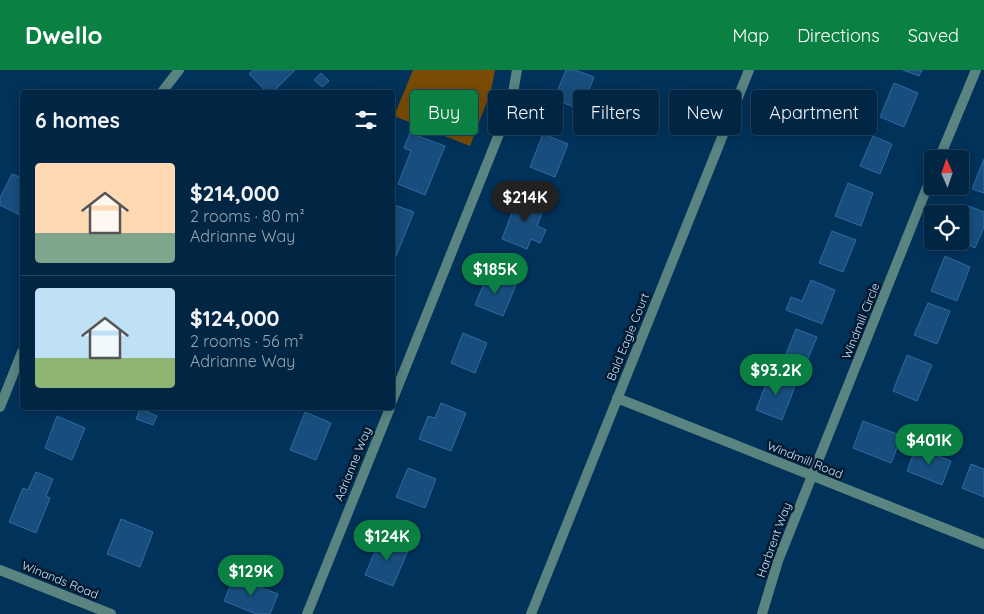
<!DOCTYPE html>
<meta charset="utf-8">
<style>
:root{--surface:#002644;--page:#0e324f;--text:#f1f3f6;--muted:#95a5b2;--line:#22435d;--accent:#0b8043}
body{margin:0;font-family:Quicksand,sans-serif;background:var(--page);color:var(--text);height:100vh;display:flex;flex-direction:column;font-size:19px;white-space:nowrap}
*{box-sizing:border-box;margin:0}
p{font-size:16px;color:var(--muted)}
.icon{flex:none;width:28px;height:28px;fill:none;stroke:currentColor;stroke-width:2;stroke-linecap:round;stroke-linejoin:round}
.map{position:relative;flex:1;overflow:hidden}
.panel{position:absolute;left:20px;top:20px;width:375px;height:320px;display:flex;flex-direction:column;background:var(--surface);border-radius:5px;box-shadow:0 2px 12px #0003,0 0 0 1px var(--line)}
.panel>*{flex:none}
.guide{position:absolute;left:410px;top:20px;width:475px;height:45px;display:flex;gap:10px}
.needle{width:32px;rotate:358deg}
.controls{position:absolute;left:924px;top:80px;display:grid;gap:10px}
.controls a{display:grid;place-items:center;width:45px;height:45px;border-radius:5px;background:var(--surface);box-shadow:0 2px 12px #0003,0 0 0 1px var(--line);font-size:25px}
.price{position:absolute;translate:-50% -42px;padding:0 11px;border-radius:18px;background:var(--accent);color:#fff;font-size:16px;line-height:32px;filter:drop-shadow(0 1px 2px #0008)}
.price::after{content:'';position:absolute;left:50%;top:30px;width:15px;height:11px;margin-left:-8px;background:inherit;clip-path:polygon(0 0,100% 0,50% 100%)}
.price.current{background:#222;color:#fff}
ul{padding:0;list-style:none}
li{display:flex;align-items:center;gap:15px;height:125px;padding:0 15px}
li+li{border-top:1px solid var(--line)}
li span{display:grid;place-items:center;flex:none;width:140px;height:100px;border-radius:5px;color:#555}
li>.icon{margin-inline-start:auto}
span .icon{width:60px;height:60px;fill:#fffc;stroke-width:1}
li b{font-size:21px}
h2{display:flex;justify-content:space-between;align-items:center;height:60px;padding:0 15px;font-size:21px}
.pill{padding:0 18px;border-radius:5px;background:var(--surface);box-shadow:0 2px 12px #0003,0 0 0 1px var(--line);font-size:18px;line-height:45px}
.pill.current{background:var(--accent);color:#fff}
header{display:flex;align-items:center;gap:30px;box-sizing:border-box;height:70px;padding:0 25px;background:var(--accent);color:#fff}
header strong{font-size:24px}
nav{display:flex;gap:28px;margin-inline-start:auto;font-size:18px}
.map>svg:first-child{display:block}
.green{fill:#794b05}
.building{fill:#184e7d;stroke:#2f6ba2}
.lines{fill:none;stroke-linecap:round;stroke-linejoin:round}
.minor{stroke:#598480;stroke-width:10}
.tertiary{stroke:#598480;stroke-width:10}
.labels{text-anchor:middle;stroke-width:5;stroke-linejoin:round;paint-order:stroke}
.street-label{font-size:12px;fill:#c9e2fb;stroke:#021a30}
</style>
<header>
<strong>Dwello</strong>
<nav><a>Map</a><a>Directions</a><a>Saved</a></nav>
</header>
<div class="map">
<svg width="984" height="544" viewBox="0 0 984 544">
<rect width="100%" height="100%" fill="#00325a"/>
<!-- green -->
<path class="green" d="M413 0H495L491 21 470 76 394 46Z"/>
<!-- building -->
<path class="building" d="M253 0H295L273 22H267L249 4Z
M566 0H575L594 7 581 40 554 29Z
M903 0H922L919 6Z
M321 3 329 11 322 17 314 10Z
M894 13 918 23 904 57 880 47Z
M410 63 445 76 425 125 398 114 411 81 404 78Z
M543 64 568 74 555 107 530 97Z
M873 66 892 74 880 104 860 96Z
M984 89V123L972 119Z
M12 104 22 108V146L0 135V128Z
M848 113 873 123 861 156 835 146Z
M519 124 545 135 537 156 546 160 540 173 531 169 527 179 502 169Z
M392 134 414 142 394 191 392 190Z
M969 136 984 142V157L975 178 959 171 960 157Z
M832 161 856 170 843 202 819 193Z
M945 186 970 197 957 231 931 221Z
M488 204 516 215 503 246 475 235Z
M811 210 835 220 822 254 786 240 791 227 802 231Z
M928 233 950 241 937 274 914 265Z
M796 259 817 267 804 298 784 289Z
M463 263 487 273 475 303 451 293Z
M907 285 932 295 917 331 893 321Z
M771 301 797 311 782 350 756 340Z
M441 333 466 343 451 381 419 369 428 346 435 348Z
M140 339 157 346 153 355 136 349Z
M305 342 331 353 316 390 290 380Z
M57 346 85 358 72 390 45 378Z
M863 351 902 366 891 393 853 378Z
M916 377 951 391 942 415 907 401Z
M971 394 984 399V427L962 418Z
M408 398 436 409 425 438 396 427Z
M36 402 53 409 46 426 50 428 36 463 9 452 23 418 28 420Z
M121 449 153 462 140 497 107 484Z
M381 467 409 478 393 516 365 505Z
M234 507 278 524 270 544H256L224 531Z"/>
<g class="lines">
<!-- minor -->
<path class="minor" d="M162 22 179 0
M939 89 976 0
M617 328 984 474
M392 331 499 64 512 28 517 0
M0 337 22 282
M307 544 390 338
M531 544 749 0
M762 544 778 491 932 105"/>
<!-- tertiary -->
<path class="tertiary" d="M0 500 111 544"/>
</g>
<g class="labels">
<!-- street labels -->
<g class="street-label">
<text transform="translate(861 251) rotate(-68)" y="4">Windmill Circle</text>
<text transform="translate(628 267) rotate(-68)" y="4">Bald Eagle Court</text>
<text transform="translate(805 390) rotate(22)" y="4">Windmill Road</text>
<text transform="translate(353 394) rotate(-68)" y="4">Adrianne Way</text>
<text transform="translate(774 470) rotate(-70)" y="4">Harbrent Way</text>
<text transform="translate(60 510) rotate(22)" y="4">Winands Road</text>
</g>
</g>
</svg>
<div class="controls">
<a><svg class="needle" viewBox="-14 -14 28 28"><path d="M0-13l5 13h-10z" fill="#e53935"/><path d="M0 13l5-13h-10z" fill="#95a5b2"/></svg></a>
<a><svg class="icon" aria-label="locate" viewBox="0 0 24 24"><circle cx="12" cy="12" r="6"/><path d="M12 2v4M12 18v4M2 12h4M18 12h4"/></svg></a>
</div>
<b class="price current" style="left:525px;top:153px">$214K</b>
<b class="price" style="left:495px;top:225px">$185K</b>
<b class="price" style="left:776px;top:326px">$93.2K</b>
<b class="price" style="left:929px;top:396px">$401K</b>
<b class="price" style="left:387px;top:492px">$124K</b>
<b class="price" style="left:251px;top:527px">$129K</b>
<div class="guide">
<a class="pill current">Buy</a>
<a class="pill">Rent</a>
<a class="pill">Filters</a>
<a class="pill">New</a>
<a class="pill">Apartment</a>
</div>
<section class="panel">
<h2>6 homes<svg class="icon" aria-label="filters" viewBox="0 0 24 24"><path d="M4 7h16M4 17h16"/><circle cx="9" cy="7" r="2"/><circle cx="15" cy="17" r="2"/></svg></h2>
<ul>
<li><span style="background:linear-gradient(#ffd9b3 70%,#7fa58c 0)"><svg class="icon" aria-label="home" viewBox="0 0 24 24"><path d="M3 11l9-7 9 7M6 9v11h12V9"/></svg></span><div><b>$214,000</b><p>2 rooms · 80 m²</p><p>Adrianne Way</p></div></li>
<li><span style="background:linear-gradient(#bfe0f5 70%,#8fb573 0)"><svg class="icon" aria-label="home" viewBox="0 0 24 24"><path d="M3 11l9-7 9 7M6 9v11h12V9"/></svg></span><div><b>$124,000</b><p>2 rooms · 56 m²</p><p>Adrianne Way</p></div></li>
</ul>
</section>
</div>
